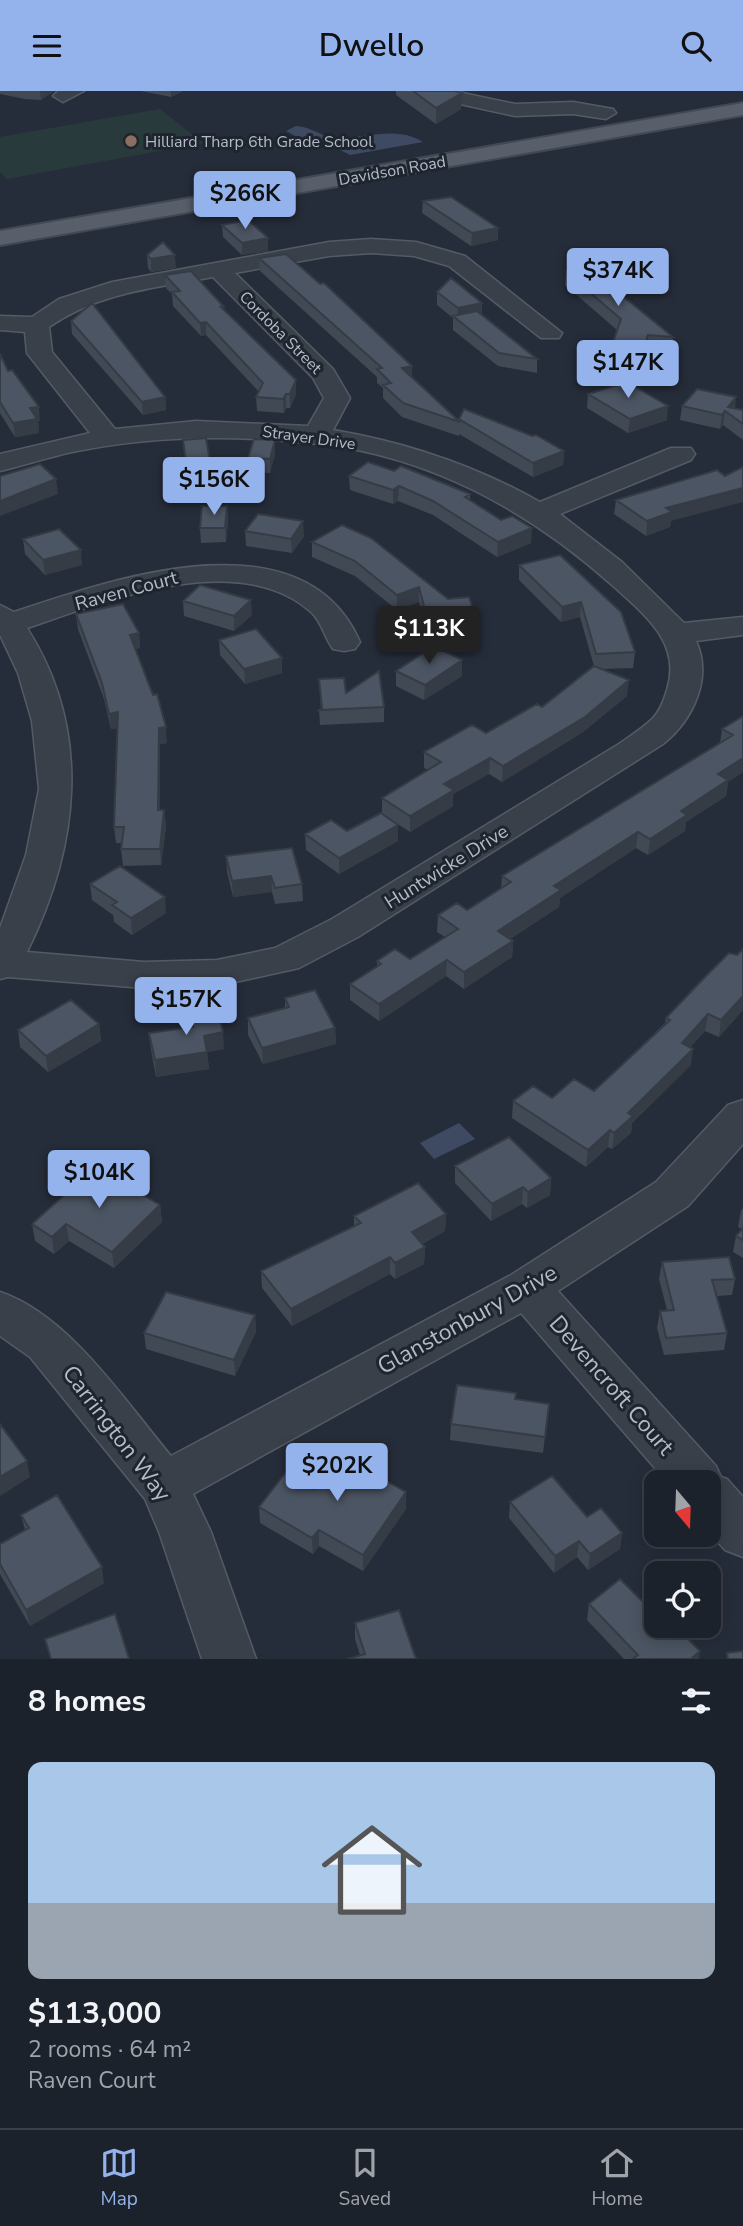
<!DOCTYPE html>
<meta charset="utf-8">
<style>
:root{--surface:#1c222c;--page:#252a34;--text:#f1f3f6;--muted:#a0a4a9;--line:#3a3f48;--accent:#94b2ec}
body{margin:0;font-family:"Nunito Sans",sans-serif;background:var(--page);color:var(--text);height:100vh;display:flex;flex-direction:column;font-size:26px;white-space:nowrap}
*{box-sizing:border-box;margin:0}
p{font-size:23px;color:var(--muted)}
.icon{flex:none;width:38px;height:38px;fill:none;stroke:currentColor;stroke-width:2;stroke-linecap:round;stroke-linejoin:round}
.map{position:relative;height:1568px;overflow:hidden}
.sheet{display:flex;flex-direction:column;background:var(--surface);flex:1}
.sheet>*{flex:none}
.needle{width:46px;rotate:161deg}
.tools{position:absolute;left:644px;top:1379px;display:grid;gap:14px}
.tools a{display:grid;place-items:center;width:77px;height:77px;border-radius:14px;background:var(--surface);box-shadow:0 4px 18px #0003,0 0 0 2px var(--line);font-size:35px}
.price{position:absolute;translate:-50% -60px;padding:0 16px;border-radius:7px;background:var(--accent);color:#111;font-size:23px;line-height:46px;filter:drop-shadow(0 2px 4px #0008)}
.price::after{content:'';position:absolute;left:50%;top:42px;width:21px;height:16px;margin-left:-10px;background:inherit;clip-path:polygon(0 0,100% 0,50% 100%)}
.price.on{background:#222;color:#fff}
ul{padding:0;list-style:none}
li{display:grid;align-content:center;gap:14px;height:371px;padding:0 28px}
li span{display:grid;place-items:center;height:217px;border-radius:14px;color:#555}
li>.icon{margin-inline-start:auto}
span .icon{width:126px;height:126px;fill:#fffc;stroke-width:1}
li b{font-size:30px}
h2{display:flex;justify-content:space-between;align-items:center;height:84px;padding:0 28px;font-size:30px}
header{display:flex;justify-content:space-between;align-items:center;height:91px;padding:0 28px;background:var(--accent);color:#111;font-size:32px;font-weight:600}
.menu{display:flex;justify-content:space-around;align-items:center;height:98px;border-top:2px solid var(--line);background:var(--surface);font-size:19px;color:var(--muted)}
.menu a{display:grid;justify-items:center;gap:4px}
.menu .on{color:var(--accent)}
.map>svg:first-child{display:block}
.green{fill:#293a3c}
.water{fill:#3d4a61}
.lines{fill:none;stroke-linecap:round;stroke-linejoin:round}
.minor-casing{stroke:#545b65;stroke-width:3}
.major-casing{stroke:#424953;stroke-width:4}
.minor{fill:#39404a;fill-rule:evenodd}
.major{fill:#585e6a;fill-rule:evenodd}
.wall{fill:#414955}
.shaded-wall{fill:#353c45}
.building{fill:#4c5563;stroke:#353c45;stroke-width:2}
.education-dot{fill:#8d6e63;stroke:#1e252f;stroke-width:2.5}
.labels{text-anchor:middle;stroke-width:6;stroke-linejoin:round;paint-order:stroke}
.far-poi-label{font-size:16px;fill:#b5bbc6;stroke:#1e252f;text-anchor:start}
.far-street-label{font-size:16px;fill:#b5bbc6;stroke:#1e252f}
.street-label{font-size:19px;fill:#b5bbc6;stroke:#1e252f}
.near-street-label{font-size:23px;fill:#b5bbc6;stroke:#1e252f}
</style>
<header><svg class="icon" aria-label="menu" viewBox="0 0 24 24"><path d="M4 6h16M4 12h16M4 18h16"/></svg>Dwello<svg class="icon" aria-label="search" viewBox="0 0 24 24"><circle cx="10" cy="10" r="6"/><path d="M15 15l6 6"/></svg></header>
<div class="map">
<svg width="743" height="1568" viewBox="0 0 743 1568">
<rect width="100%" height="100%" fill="#262d3a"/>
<!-- green -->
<path class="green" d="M160 18 203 52 7 88 0 81V46Z"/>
<!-- water -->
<path class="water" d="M296 35C312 36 320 45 332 46 362 50 394 33 423 51L350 64 323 50 295 45 286 40Z
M459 1032 475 1048 434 1068 420 1052Z"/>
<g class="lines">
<!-- minor casing -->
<g class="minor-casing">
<path id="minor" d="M58 0H84L63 11 53 5Z
M416 0H453L515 13 573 11 613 18 616 22 606 28 573 23 515 25 419 4Z
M371 148 416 151 465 165 562 242 559 247H541L449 175 414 165 371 162 329 165 235 182 333 278 350 307 333 339C405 351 476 375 540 411L671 357H691L695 363 691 369 560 423 622 471 684 532 743 526V544L696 550C713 587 693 629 663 653L358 846 299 877 217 895 144 897 8 886 0 888V837L26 764 39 698 32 630 18 582 0 544V514L14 521C113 488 303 421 360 551L355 558 344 560 333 558C324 546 322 531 311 521 238 456 105 511 27 537 93 640 79 756 27 861L144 871 217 869 275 857 332 828 619 653C630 645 643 637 653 627 660 620 664 609 667 599 682 552 645 524 613 495 531 421 430 365 318 353 238 344 157 344 77 360 51 365 26 374 0 380V363L90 342 27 262 25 241 0 239V225L32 226 59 208 112 191 329 151ZM213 186 313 287 324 307 308 335 196 330 115 338 52 261 49 236C100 201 154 197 213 186Z
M743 1009V1053L688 1115 558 1200 716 1375 721 1386 727 1388 743 1406V1466L725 1459 709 1441V1391H667L521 1222 193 1403 211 1441 256 1568H202L159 1441 145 1408 30 1266 0 1245V1201C69 1224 125 1310 171 1365L511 1184 656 1091 728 1014Z"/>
</g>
<!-- major casing -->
<g class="major-casing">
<path id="major" d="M743 12V24L0 154V140Z"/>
</g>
<!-- minor -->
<use href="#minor" class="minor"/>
<!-- major -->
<use href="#major" class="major"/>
</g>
<!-- wall -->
<path class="wall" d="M0 0H54L41 9 25 8 0 3Z
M141 0H183L171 6Z
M396 0H454L461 18 436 33 396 4Z
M423 110 498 137V149L471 155 422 122Z
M222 134 268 160 242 164 223 146Z
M147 164 176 177 151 181 148 177Z
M259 167 412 275V286L459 331V328L564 360 563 374 533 386 459 343V345L402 326 383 307V297L377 292V286L260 180Z
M566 181 673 246 672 260 647 257 643 268 612 264 613 251 617 239 565 194Z
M165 184 224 219 296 303 290 317H286L284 322 257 320 256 306 259 301 206 244 201 245 173 215 172 203 166 197Z
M437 201 482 224 537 268V282L498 275 453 239V227L437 214Z
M71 230 165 306 166 319 143 324 72 243Z
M0 263 8 280 40 330H38L39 342 15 346 0 322Z
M588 303 667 329 628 342 587 317Z
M682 315 735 317 743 319V349L723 334 720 338 680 329Z
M183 349 210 371 211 385 187 387Z
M275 349V363L270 382 249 381 248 367Z
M349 385 470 403V409L531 452 497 466 433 424 398 410 393 413 350 399Z
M725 385 671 430 670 436 646 445 614 423 616 409Z
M227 415 228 429 226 451 201 452 200 437Z
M245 440 304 445 292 462 246 455Z
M23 448 82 474 45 484 25 463Z
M312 451 448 508 476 527 475 543H469L468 550 430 553 419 511 397 519 355 485 312 466Z
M560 464 635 561 633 577 602 578 627 605 583 641 502 691 489 683 453 703V715L410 741 385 725 398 750 339 783 306 759 305 743 347 740 382 723V707L428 679 424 677V661L486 642 542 616 594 575 580 526 561 531 519 489V474Z
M183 510 252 524 234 540 184 525Z
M76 523 139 542 140 557 135 558 167 652 160 653V719H164L166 735 161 774 123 775 121 758 122 752H116L114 736 118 637 111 638 104 608 78 538Z
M219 549 282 582 245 593 220 564Z
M396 580 462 585 424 609 396 595Z
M319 588 346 602 384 616V631L320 634 319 619 321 618Z
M743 625V681L728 691 726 705 686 731 685 740 648 764 636 757 560 807 559 816 510 848 513 850 512 866 464 898 446 885 379 930 350 909V893L377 875V870L410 868 445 846 437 841 438 824 467 819 501 797 502 785 720 652 722 638Z
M226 765 302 793 303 810 275 813 272 801 233 806 227 781Z
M90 793 166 822 132 844 114 831 113 824 92 809Z
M743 858V919L719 946 705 940 690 956 691 974 632 1032 631 1042 612 1058 608 1056 586 1076 512 1027 513 1010 552 1007 594 1000 665 932 666 927Z
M285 907 335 937 336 953 263 973 248 944V927L285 917Z
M191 924 224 958 207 961 209 978 156 986 151 959 149 942 192 936Z
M99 933 101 950 48 981 20 956 18 939Z
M455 1075 551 1087 550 1104 527 1117 522 1113 491 1130 455 1092Z
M160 1114 162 1131 114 1177 69 1150 54 1163 35 1150 32 1133Z
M743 1117V1167L733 1161 736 1145 742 1138 738 1136 741 1120Z
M446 1123 445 1140 422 1153 425 1156 424 1173 395 1188 390 1183 292 1235 262 1197 261 1180 354 1135V1125Z
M662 1171 735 1188 732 1204 717 1205 727 1242 724 1259 664 1264 657 1237 660 1220 667 1219 659 1188Z
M255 1224 256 1241 235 1285 146 1258 144 1242Z
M515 1308 549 1313 543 1362 450 1349 451 1333Z
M376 1385 406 1401V1418L363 1480 319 1455 313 1463 260 1432 259 1416 314 1398Z
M510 1411 622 1442 620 1458 588 1479 577 1466 554 1482 509 1427Z
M21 1424 104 1492 30 1535 0 1483V1453L25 1439Z
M589 1513 699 1568H624L587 1529Z
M355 1532 416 1568 360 1564 355 1548Z"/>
<!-- shaded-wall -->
<path class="shaded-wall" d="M40 0H54L41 9Z
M171 0H183L171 6Z
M462 2 461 18 436 33V17Z
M498 137V149L471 155 472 142Z
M268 147V160L242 164V152Z
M175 164 176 177 151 181V168Z
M482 212V225L457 229 458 217Z
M206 231V244L201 245 200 232Z
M648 244 647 257 643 268 645 254Z
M412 275V288L402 277Z
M296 289V303L290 317V303Z
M286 303V317L284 322 283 308Z
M165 306 166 319 143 324 142 311Z
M736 306 735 320 728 316Z
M668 315 667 329 628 342 630 328Z
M39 316 40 330H38L39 342 15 346 13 332 30 317Z
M725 320 723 334 720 338 722 324Z
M275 349V363L270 382V368Z
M564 360 563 374 533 386V372Z
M56 388 58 403 0 425V410Z
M399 395 398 410 393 413V399Z
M743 397V411L671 430 670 436 646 445 647 430 666 417Z
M227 415 228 429 226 451 225 437Z
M303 430 304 445 292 462 291 448Z
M532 437 531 452 497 466 498 451Z
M81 459 82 474 45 484 43 469Z
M419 496V511L397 519V504Z
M251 509 252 524 234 540V525Z
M581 511 580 526 561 531 562 516Z
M139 542 140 557 131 559 130 544Z
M282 567V582L245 593 244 578Z
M462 569V585L424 609 425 594Z
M629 589 627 605 583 641 502 691 503 675Z
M118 621 120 637 111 638 109 623Z
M166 636 167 652 160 653V735L158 719 159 637Z
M490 667 489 683 453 703V715L410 741V725L444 693Z
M743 667V681L728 691 726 705 686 731 685 740 648 764 650 748 681 720 718 683Z
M164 719 166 735 161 774 160 758Z
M398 734V750L339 783V767Z
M638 741 636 757 560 807 559 816 497 856 498 840 554 795Z
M271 785 272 801 233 806 232 790Z
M165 806 166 822 132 844 131 827Z
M513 850 512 866 464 898V881Z
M447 869 446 885 379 930V913Z
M743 905V919L719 946 721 929Z
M708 923 705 940 680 968 682 952Z
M99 933 101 950 48 981 46 965Z
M335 937 336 953 263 973 262 957Z
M223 941 224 958 205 961 204 945Z
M693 958 691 974 632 1032 631 1042 612 1058 614 1042 628 1022Z
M207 961 209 978 156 986 155 969Z
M610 1039 608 1056 586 1076 588 1059Z
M551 1087 550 1104 527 1117 528 1101Z
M523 1096 522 1113 491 1130 492 1113Z
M160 1114 162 1131 114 1177 112 1161Z
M446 1123 445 1140 411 1158 412 1141Z
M66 1133 69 1150 54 1163 52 1146Z
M425 1156 424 1173 395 1188V1172Z
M390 1166V1183L292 1235 291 1218Z
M255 1224 256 1241 235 1285 234 1269Z
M27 1370 30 1386 0 1405V1386Z
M406 1401V1418L363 1480V1464Z
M319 1439V1455L313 1463 312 1447Z
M622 1442 620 1458 588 1479 590 1463Z
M579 1450 577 1466 554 1482 555 1465Z
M102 1476 104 1492 30 1535 26 1519Z
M700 1560 699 1568H691Z"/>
<!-- building -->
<path class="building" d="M413 0H454L462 2 436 17Z
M451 106 498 137 472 142 423 110Z
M248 129 268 147 242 152 222 134Z
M163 151 175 164 151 168 147 164Z
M286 163 320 193 324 192 412 275 402 277 460 331 403 312 383 294 391 292 377 278 382 277 259 167Z
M577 168 673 246 648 244 645 254 613 251 621 228 566 181Z
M191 180 224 216H221L296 289 290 303H286L283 308 256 306 263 292 206 231 200 232 172 201 180 200 165 184Z
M451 187 482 212 458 217 437 201Z
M92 212 165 306 142 311 71 230Z
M477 220 537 268 499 262 453 225Z
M0 263 8 280 12 279 39 316 30 317 37 328 13 332 0 311Z
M627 291 668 315 630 328 588 303Z
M697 298 736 306 728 316 743 319V333L725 320 722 324 682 315Z
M464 318 532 345 536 344 564 360 533 372 459 328Z
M206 347 210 371 186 372 183 349Z
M254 348 275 349 270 368 248 367Z
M368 371 394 380 401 375 470 403 465 406 501 429 512 425 532 437 498 451 433 410 399 395 393 399 349 385Z
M40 373 56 388 0 410V385Z
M743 376V397L666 417 672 421 647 430 616 409 717 379 725 385Z
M202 415H227L225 437H200Z
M258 423 303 430 291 448 245 440Z
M342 434 371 447 448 508 469 506 476 527 467 528 469 535 430 538 419 496 397 504 355 470 312 451Z
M59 438 81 459 43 469 23 448Z
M560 464 621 521 635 561 596 563 581 511 562 516 519 474Z
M200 494 251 509 234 525 183 510Z
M123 513 139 542 130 544 153 604 157 603 166 636 159 637 158 719H164L160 758H121L124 736H114L118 621 109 623 102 592 76 523Z
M256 538 282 567 244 578 219 549Z
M434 555 462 569 425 594 396 580Z
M594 575 629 589 585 626 503 675 490 667 444 693 454 699 410 725 382 707 441 671 424 661 472 634 486 642 537 613 542 616Z
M379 580 384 616 319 619 322 617 319 588 344 587 346 602Z
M743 625V667L718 683 728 689 681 720 687 724 650 748 638 741 554 795 561 799 498 840 513 850 464 881 447 869 379 913 350 893 381 873 377 870 395 858 410 868 458 838 438 824 457 812 467 819 511 791 502 785 733 644 722 638Z
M381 722 398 734 339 767 305 743 331 729 347 740Z
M292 757 302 793 275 797 271 785 232 790 226 765Z
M120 775 165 806 131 827 112 814 117 811 90 793Z
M743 858V905L721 929 708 923 682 952 693 958 628 1022 633 1025 614 1042 610 1039 588 1059 513 1010 533 995 552 1007 574 988 594 1000 670 929 666 927 705 886 729 862 737 864Z
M315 899 335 937 262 957 248 927 289 916 285 907Z
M71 909 99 933 46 965 18 939Z
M218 920 223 941 204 945 207 961 155 969 149 942 193 936 191 924Z
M509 1046 551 1087 528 1101 523 1096 492 1113 455 1075Z
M95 1076 160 1114 112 1161 66 1133 52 1146 32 1133Z
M418 1092 446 1123 412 1141 425 1156 395 1172 390 1166 291 1218 261 1180 361 1132 354 1125Z
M743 1137V1149L736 1145Z
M729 1166 735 1188 712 1189 727 1242 666 1247 660 1220 674 1219 662 1171Z
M166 1201 255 1224 234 1269 144 1242Z
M457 1294 516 1302 515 1308 549 1313 545 1346 451 1333Z
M0 1333 27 1370 0 1386Z
M344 1358 376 1376 372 1382 406 1401 363 1464 319 1439 312 1447 259 1416 286 1381 314 1398Z
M552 1385 587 1426 601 1417 622 1442 590 1463 579 1450 555 1465 510 1411Z
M57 1404 102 1476 26 1519 0 1473V1453L29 1437 21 1424Z
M620 1488 644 1512 649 1508 656 1515V1535H675L700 1560 691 1568H632L638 1564 589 1513Z
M399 1519 416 1568H348L365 1563 355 1532Z
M115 1523 129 1568H51L45 1548Z
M743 1560V1568H728L727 1562Z"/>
<!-- markers -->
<circle class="education-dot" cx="131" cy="50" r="7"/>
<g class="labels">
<!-- far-poi labels -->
<g class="far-poi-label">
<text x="145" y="56">Hilliard Tharp 6th Grade School</text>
</g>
<!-- far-street labels -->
<g class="far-street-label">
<text transform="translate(392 79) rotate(-10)" y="6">Davidson Road</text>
<text transform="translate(281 241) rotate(45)" y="6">Cordoba Street</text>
<text transform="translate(309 346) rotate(8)" y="6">Strayer Drive</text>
</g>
<!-- street labels -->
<g class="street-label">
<text transform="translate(126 499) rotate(-15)" y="7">Raven Court</text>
<text transform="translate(446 775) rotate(-32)" y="7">Huntwicke Drive</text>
</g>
<!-- near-street labels -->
<g class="near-street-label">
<text transform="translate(467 1228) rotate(-29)" y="8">Glanstonbury Drive</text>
<text transform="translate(612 1294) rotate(49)" y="8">Devencroft Court</text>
<text transform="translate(117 1342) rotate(53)" y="8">Carrington Way</text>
</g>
</g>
</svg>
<div class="tools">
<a><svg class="needle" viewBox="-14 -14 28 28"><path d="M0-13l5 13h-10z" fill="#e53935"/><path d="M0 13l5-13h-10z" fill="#a0a4a9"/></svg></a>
<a><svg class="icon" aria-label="locate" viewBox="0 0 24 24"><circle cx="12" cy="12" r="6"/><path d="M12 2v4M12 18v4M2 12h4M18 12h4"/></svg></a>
</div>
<b class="price" style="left:245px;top:140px">$266K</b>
<b class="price" style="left:618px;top:217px">$374K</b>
<b class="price" style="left:628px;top:309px">$147K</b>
<b class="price" style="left:214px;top:426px">$156K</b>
<b class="price on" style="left:429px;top:575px">$113K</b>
<b class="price" style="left:186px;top:946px">$157K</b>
<b class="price" style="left:99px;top:1119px">$104K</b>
<b class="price" style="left:337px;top:1412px">$202K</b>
</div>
<section class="sheet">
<h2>8 homes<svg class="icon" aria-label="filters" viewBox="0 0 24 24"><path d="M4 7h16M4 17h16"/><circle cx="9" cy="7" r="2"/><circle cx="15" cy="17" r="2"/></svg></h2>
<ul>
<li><span style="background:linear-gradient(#a9c7e8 65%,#9aa5b1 0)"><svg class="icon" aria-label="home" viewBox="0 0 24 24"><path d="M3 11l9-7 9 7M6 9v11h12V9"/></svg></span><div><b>$113,000</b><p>2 rooms · 64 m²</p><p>Raven Court</p></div></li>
</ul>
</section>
<nav class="menu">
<a class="on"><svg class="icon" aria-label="map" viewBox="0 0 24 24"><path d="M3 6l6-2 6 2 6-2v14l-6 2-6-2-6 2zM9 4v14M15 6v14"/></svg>Map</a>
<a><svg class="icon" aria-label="saved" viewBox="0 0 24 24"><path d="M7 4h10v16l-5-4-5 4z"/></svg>Saved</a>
<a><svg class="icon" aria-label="home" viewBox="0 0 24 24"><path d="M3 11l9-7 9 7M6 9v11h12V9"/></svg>Home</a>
</nav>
